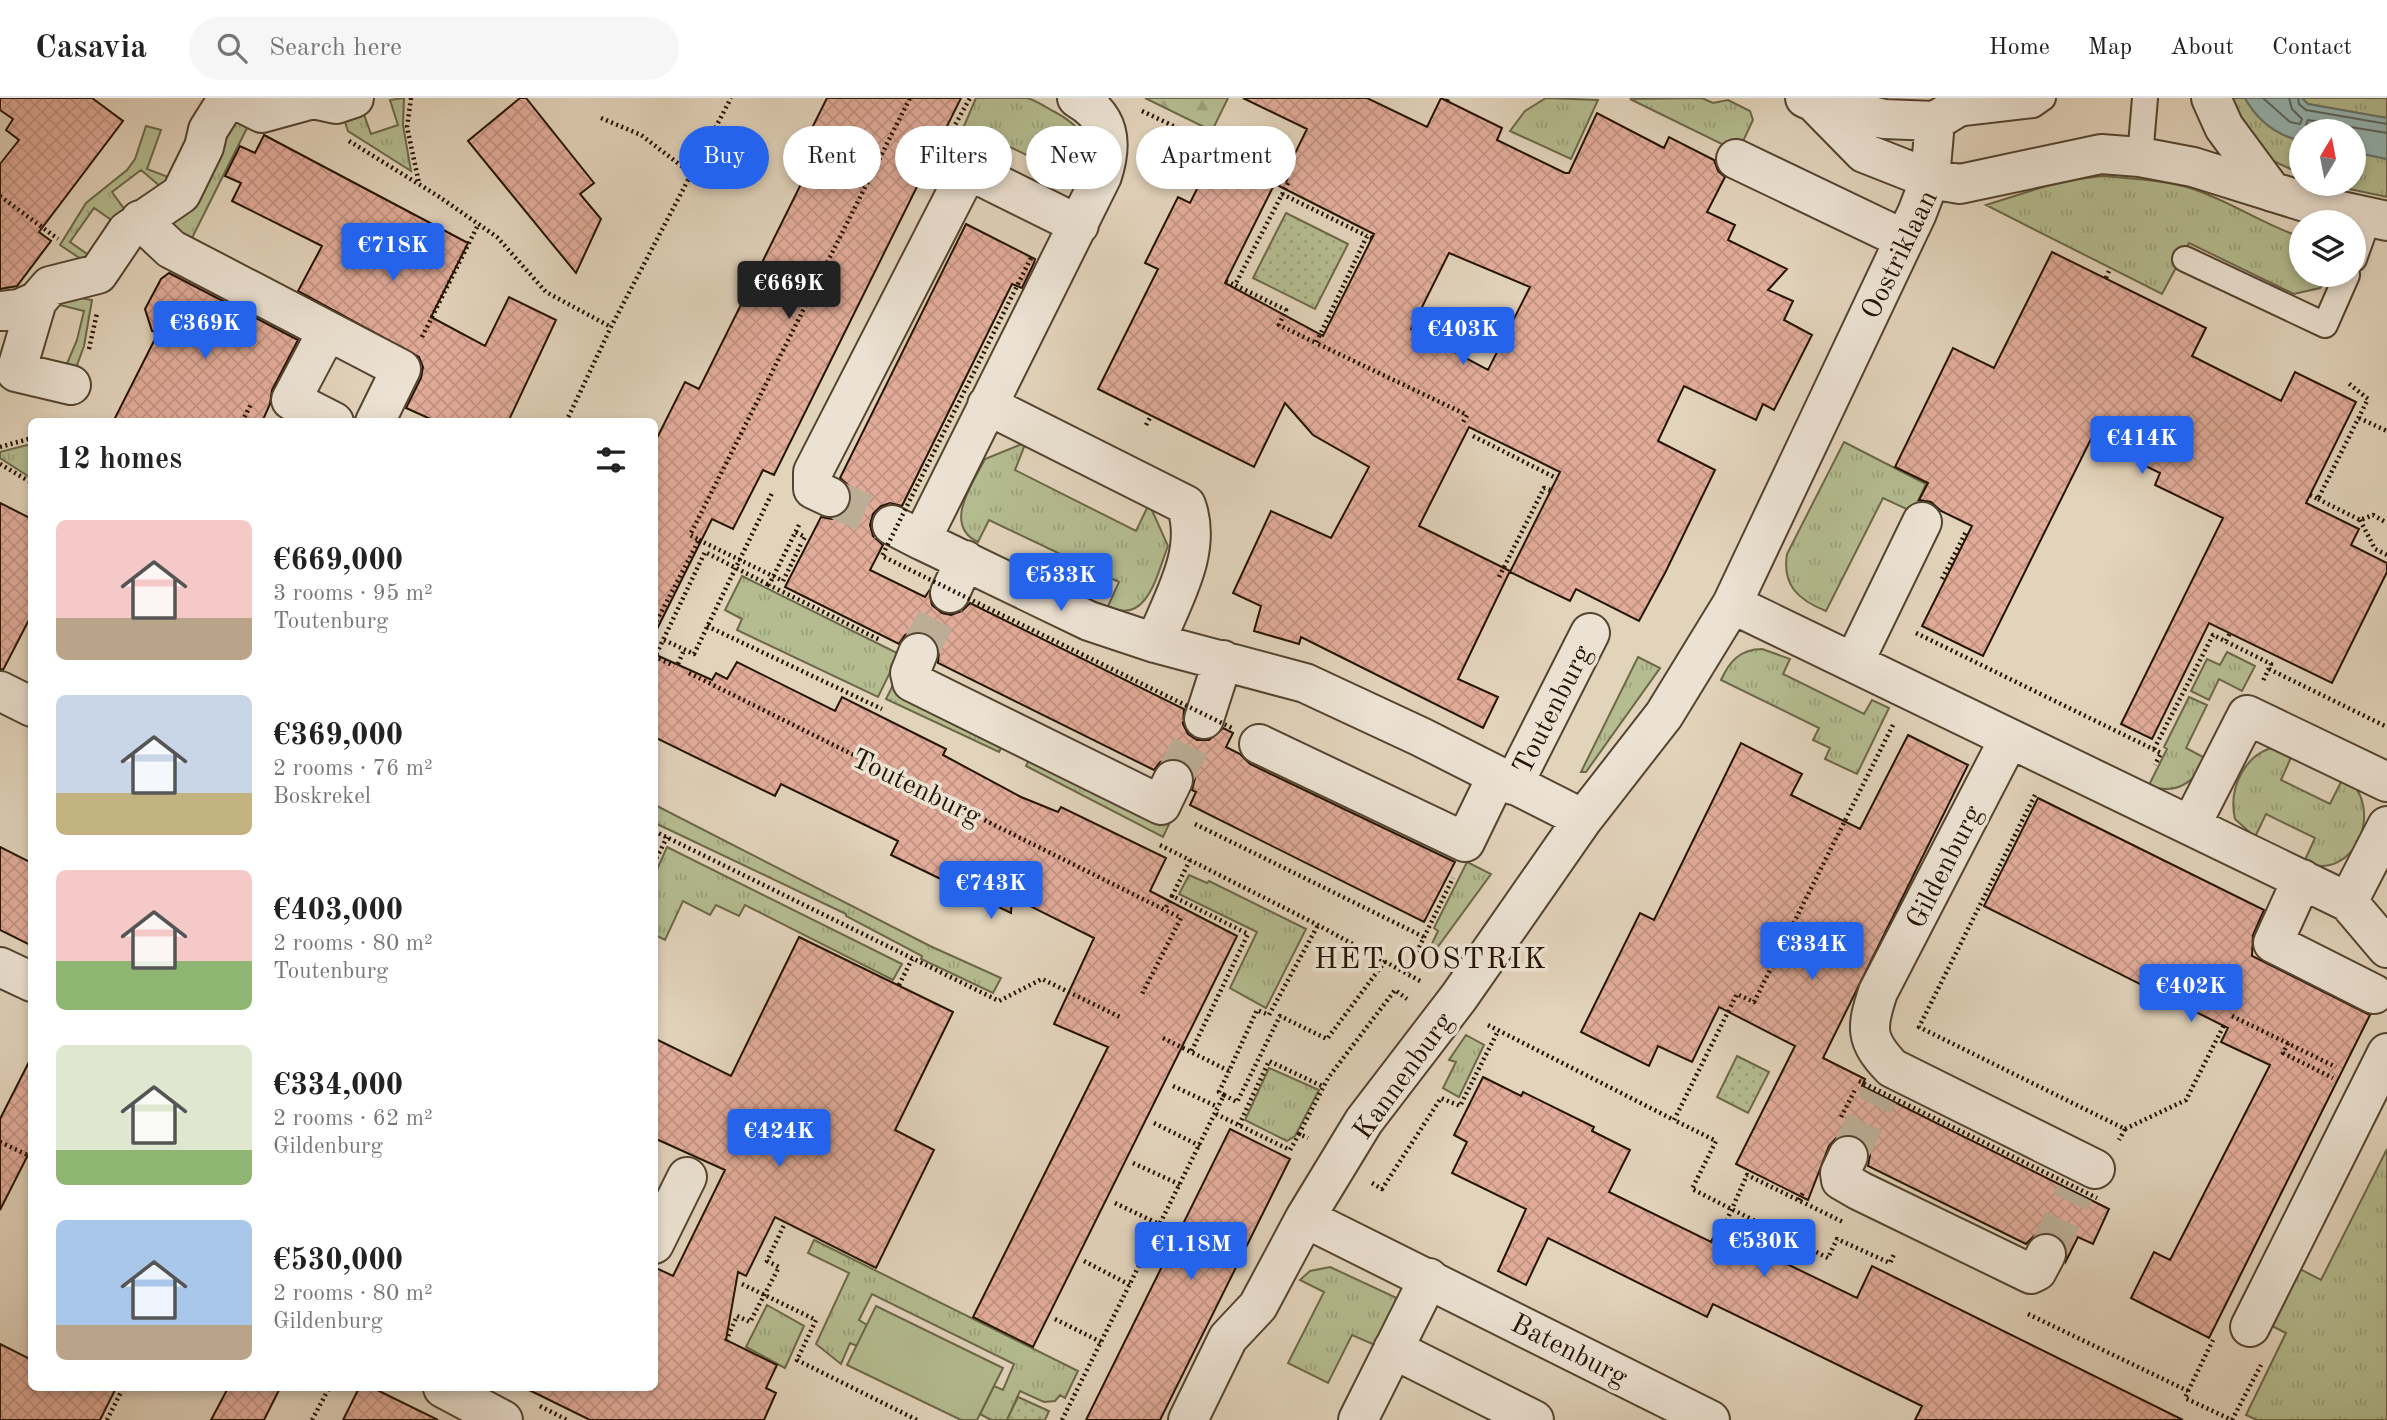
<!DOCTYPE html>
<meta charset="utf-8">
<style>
:root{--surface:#fff;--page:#f6f6f6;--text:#222;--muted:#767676;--line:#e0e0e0;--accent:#2563eb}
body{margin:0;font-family:"Old Standard TT",serif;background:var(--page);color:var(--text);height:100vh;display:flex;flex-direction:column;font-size:26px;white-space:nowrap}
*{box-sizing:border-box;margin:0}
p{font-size:23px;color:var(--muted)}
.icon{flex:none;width:38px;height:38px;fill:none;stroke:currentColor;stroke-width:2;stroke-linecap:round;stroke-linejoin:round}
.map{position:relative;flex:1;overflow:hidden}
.panel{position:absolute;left:28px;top:320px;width:630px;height:973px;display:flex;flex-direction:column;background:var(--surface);border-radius:10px;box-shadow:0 4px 10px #0003}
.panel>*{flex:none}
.banner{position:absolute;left:679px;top:28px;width:665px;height:63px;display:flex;gap:14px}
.needle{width:46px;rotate:10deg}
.fabs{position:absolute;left:2289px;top:21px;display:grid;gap:14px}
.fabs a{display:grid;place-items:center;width:77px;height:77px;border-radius:50%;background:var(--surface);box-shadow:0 4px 10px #0003;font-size:35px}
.price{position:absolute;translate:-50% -60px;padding:0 16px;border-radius:7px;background:var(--accent);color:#fff;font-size:23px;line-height:46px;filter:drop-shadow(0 2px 4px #0008)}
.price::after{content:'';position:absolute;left:50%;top:42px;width:21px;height:16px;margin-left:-10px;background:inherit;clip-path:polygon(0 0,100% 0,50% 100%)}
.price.on{background:#222;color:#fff}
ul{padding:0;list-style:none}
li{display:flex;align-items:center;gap:21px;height:175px;padding:0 28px}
li span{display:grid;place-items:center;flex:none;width:196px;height:140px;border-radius:10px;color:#555}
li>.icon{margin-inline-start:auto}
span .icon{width:84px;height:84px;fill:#fffc;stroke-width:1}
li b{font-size:30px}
h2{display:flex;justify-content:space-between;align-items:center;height:84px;padding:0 28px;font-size:30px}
.tag{padding:0 24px;border-radius:32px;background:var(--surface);box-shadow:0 4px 10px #0003;font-size:24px;line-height:63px}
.tag.on{background:var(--accent);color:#fff}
header{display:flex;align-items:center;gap:42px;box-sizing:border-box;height:98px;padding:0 35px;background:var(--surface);border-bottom:2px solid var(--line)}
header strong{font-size:33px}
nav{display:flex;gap:38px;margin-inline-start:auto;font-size:24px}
.search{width:490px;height:63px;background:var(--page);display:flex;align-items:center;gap:18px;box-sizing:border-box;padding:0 24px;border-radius:38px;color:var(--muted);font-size:26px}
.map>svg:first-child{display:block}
.grass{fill:url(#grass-tufts);stroke:#6c6848;stroke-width:2}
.forest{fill:url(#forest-firs);stroke:#6c6848;stroke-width:2}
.park{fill:url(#park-dots);stroke:#6c6848;stroke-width:2}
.garden{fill:#b4bc90;stroke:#6c6848;stroke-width:2}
.water{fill:#95b7b6;stroke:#68766e;stroke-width:2}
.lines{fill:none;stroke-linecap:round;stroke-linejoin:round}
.shore{stroke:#5d665c;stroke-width:2}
.building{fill:url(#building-cross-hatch);stroke:#251401;stroke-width:2;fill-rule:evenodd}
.minor-tunnel{stroke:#bcad96;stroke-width:38;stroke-dasharray:38 19;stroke-linecap:butt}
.service-casing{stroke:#544430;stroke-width:28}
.minor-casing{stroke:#544430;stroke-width:42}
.path{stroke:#251401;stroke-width:4.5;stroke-dasharray:2 3.5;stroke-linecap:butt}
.service{stroke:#ece2d3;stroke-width:24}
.minor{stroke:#ece2d3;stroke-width:38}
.path-bridge{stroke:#251401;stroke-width:4.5;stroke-dasharray:2 3.5;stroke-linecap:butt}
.labels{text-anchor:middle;stroke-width:7;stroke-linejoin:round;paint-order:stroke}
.street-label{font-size:28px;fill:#251401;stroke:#ece2d3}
.neighbourhood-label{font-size:30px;letter-spacing:2px;fill:#251401;stroke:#ece2d3}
</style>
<header>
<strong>Casavia</strong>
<div class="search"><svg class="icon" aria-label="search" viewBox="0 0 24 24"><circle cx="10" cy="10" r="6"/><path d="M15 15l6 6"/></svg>Search here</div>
<nav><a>Home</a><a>Map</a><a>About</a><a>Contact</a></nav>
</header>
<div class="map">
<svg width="2387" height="1322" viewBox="0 0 2387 1322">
<defs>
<pattern id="grass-tufts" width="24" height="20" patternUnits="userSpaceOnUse" patternTransform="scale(1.75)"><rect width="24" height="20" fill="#b4bc90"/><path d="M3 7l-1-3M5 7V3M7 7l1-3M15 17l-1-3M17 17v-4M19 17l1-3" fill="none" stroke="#9ba17a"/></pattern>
<pattern id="forest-firs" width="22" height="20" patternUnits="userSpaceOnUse" patternTransform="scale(1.75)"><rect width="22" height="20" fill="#b4bc90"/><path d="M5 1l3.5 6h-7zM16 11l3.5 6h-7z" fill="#9ba17a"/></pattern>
<pattern id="park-dots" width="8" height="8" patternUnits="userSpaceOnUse" patternTransform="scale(1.75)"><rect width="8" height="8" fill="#b4bc90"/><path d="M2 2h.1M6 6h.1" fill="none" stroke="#9ba17a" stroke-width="1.8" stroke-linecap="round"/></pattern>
<pattern id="building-cross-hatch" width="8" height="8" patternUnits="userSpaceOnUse" patternTransform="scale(1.75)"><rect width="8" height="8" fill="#e2ac9a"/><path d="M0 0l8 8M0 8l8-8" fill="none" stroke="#c29383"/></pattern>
</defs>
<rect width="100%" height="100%" fill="#e2d3bb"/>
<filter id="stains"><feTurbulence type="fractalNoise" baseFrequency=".00286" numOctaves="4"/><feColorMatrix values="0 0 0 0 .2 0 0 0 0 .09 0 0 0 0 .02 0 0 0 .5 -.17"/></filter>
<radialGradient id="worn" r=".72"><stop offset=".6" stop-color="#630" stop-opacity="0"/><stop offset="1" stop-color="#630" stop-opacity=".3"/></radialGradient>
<!-- grass -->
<path class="grass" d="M404 0 403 27 411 73 348 33 343 18 362 11 371 36 398 27 390 2Z
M976 0C992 0 1010 0 1026 0 1034 1 1044 8 1051 12 1083 28 1097 47 1080 83L981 35 971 56 955 49Z
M1546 0 1598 2 1571 61 1510 33 1525 13Z
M1702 0 1713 5 1728 2 1750 13 1753 22 1738 54 1630 1Z
M2224 0H2245C2257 22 2277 37 2301 43V76L2267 60Z
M2302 0H2387V20L2308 6Z
M228 20 251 22 188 148 166 121Z
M146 28 161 32 147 71 171 80 161 89 141 72 112 94 127 115 117 126 94 110 70 144 93 160 81 161 60 147 86 105 127 72 135 61Z
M2354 54 2387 61V99L2326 86H2354Z
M2103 78C2132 81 2163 82 2190 90 2229 102 2263 127 2301 139V177H2329L2320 190 2294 196 2189 145 2162 196 1986 107 2062 83Z
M74 199 92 202 84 248 73 278 66 268 77 242 84 213 56 206Z
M1844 344 1926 386 1913 414 1883 400 1826 513C1798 502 1782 487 1787 456Z
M31 346V380L0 360V354Z
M1022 346 1024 349 1015 372 1136 433 1148 408 1151 410 1168 448C1157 476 1147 529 1108 508L1119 484 989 422 978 444C942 427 973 385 985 361Z
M742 478 899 556 878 599 737 532 742 521 725 512Z
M1762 551 1790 561 1783 576 1864 616 1872 602 1889 610 1857 676 1825 661 1830 650 1813 642 1819 630 1721 582C1729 564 1740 551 1762 551Z
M2227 554 2255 568 2242 593 2219 581 2209 602 2191 593 2207 561 2220 567Z
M1638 559 1660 570 1586 674H1581Z
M900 573 1006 640 999 654 886 601Z
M2189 599 2207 607 2186 650 2209 662C2194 682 2177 699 2149 687L2167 651 2164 649Z
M2280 648 2293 655 2281 682 2330 706 2344 678C2387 708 2355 786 2304 764L2315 740 2266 716 2255 739 2235 721C2228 690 2245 653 2280 648Z
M1033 653 1171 722 1163 739 1026 668Z
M655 707 930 848 1001 880 993 895 921 861 922 858 846 818V816L655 725Z
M667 749 902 866 893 882 745 807 739 818 716 807 710 817 683 803 665 842 655 837V776Z
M1467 764 1491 776 1434 854 1429 852 1438 833 1434 830Z
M1189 777 1207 785 1209 783 1306 831 1266 910 1230 890 1257 834 1179 796Z
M1466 937 1484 947 1459 999 1443 990 1456 964 1449 962Z
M1269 970 1319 992 1295 1038 1287 1043 1245 1022Z
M2387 1051V1322H2257L2246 1317 2286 1235 2270 1227 2298 1170 2321 1182Z
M814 1142 1078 1273 1065 1300 1060 1297 1055 1303 1044 1304 1020 1293 1007 1322H991L980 1316 994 1288 1003 1292 1014 1266 872 1196 859 1222 867 1227 857 1248 850 1245 841 1266 816 1246 849 1175 808 1155Z
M1330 1169 1401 1202 1377 1248 1352 1237 1328 1285 1288 1265 1324 1194 1300 1182 1310 1173Z
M767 1207 804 1228 785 1270 746 1249Z"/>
<!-- forest -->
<path class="forest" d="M1145 0H1228L1212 33Z"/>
<!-- park -->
<path class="park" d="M1286 115 1348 146 1315 211 1253 180Z
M1737 958 1769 974 1748 1015 1717 999Z
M1018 1299 1049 1313 1045 1322H1007Z"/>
<!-- garden -->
<path class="garden" d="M876 1208 1003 1270 977 1322H961L847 1267Z"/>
<!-- water -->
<path class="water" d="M2245 0H2302L2308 6 2387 20V61L2354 54V33H2301V43C2277 37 2257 22 2245 0Z"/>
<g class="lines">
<!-- shore -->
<path class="shore" d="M2263 0 2290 24 2300 26 2302 21 2292 11 2289 0
M2298 0 2299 6 2306 12 2387 26
M2313 33 2306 27 2308 22 2387 35"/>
</g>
<!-- building -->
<path class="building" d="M0 0H92L123 23 39 134 51 143 17 188 0 191V66L19 42 6 32 13 21 0 12Z
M520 0H526L594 85 580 96 601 121 576 175 468 43Z
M827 0H961L774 377 763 372 733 431 712 421 654 537V346L685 284 699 291 815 58 801 52Z
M1243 0H1367L1427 29 1441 0 1502 30 1497 42 1565 75H1569L1597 15 1664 50 1669 39 1714 62 1718 73 1725 79 1707 114 1735 127 1728 142 1787 171 1768 192 1793 203 1784 222 1812 237 1774 312 1763 306 1756 322 1684 288 1658 343 1715 372 1665 475 1639 523 1576 491 1570 503 1510 474 1560 374 1469 329 1419 428 1510 473 1458 581 1498 599 1483 630 1301 539 1299 546 1254 533 1261 508 1233 495 1271 413 1331 440 1369 369 1313 337 1285 305 1254 369 1098 291 1158 171 1145 165 1178 99 1190 105 1214 57 1274 87 1225 185 1323 238 1374 136 1279 88 1307 31ZM1449 155 1530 189 1488 272 1411 231Z
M264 37 468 145 431 219 485 248 509 199 556 222 508 324H437L406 310 421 280 423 269 419 259 298 193 322 148 232 103 241 85 225 78 240 48 255 55Z
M966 126 1035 161 1034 165 1022 190 1012 186 902 408 890 405 881 408 873 416 870 427 873 438 883 447 870 472 925 499 929 493 932 507 942 515 951 517 962 513 970 505 1184 611 1183 626 1188 636 1197 642H1209L1223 630 1233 635 1226 649 1240 656 1250 666 1455 764 1424 824 1190 707 1196 694 1192 692 1195 680 1191 670 1183 663 1171 660 1160 664 1154 672 938 565 939 551 935 541 927 535 914 534 905 537 899 546 785 489 821 419 832 421 843 416 849 409 852 396 848 387 840 380Z
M2052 154 2206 230 2192 258 2281 303 2295 274 2356 304 2306 405 2359 431 2351 447 2387 465V474L2332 585 2209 525 2152 641 2121 626 2223 420 2155 387 2160 375 2091 341 1983 558 1922 528 1972 428 1941 413 1931 404 1919 402 1928 385 1895 369 1953 250 1994 270Z
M169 175 298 242 272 292 270 306 262 324H113L158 235 152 233 145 211 161 181Z
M0 405 32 421V516L3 572 0 571Z
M654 556 712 582 716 575 727 581 737 564 835 613 842 599 946 651 943 657 1021 699 1058 714 1061 709 1166 760 1150 793 1237 838 1033 1249 973 1219 1108 949 1054 926 1094 840 1012 799 1011 815 891 757 898 743 781 686 775 698 654 639Z
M1908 637 1968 667 1823 960 1865 981 1862 988 2109 1111 2093 1146 2078 1139 2066 1163 2065 1145 2056 1136 2046 1134 2035 1137 2026 1146 1868 1068 1870 1057 1866 1046 1857 1038 1847 1036 1836 1040 1829 1048 1808 1102 1736 1066 1795 948 1719 909 1692 964 1658 948 1649 968 1581 934 1640 815 1654 822 1741 645 1802 676 1791 697 1860 731Z
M2038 700 2264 812 2253 837 2252 858 2370 917 2209 1240 2131 1200 2154 1154 2170 1162 2270 967 2221 944 2228 930 1984 808Z
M0 749 32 765V848L0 832Z
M799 839 953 914 895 1032 934 1052 876 1170 775 1119 746 1178 738 1174 726 1242 777 1267 766 1290 776 1295 764 1322H590L525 1290H654V1169L673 1178 725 1072 654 1040V940L731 978Z
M32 958V1049L0 1112V1021Z
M1483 979 1521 998 1523 994 1594 1029 1592 1033 1630 1052 1609 1094 1711 1144 1717 1132 1857 1200 1872 1168 2183 1322H1915L1922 1308 1713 1206 1707 1219 1548 1140 1526 1187 1498 1173 1526 1111 1452 1075 1467 1044 1454 1037Z
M1230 1031 1290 1061 1275 1091 1160 1322H1086Z
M0 1246 32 1262V1290H116L100 1322H0Z
M228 1290H280L264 1322H211Z
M359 1290H373L438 1322H343Z"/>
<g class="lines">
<!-- minor-tunnel -->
<path class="minor-tunnel" d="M830 399 892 427
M918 555 950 495
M1173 682 1204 621
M1848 1058 1879 997
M2046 1156 2075 1095"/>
<!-- service casing -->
<g class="service-casing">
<path id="service" d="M1955 16 2033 7 2043 0
M2140 59 2145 0
M2185 161 2325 227 2347 177
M2354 161 2369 119"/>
</g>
<!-- minor casing -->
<g class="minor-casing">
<path id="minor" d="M232 0 262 15 313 1 336 6 354 0
M1077 0C1110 19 1113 44 1102 78L921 442 1089 523 1155 545 1305 585 1421 639 1583 721
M1805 0 1814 4 1864 55 1930 81 1960 86 2101 56 2140 59 2193 69 2318 108 2387 123
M2211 0 2224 29 2272 94
M1814 4 1884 21 1935 23 1973 0
M1736 61 1903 141
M140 122 171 151 401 271 375 324
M37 203 16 274 71 287
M0 213 19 211 37 203 50 188 98 176 127 133 181 96 204 49 208 32 228 0
M327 234 291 302 334 324
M987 307 1186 407C1203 453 1172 502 1155 545
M830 399 813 391V374L968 72 1079 127
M892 427 921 442
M950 495 965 462
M1732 506 2348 804 2387 850
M918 555 910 575 912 584 1161 707 1173 682
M1854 564 1922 424
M0 593 32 609
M1204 621 1223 562
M2009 641 1878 894C1866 930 1865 942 1892 970L2095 1071
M1259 646 1465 744 1497 678
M1513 687 1590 535
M2191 727 2247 617 2387 684
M2302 781 2273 845 2374 896
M2348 804 2387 728
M0 869 32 884
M1848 1058 1840 1075 1841 1082 1860 1093 2031 1176 2037 1173 2046 1156
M1305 1120 1710 1322
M654 1146 687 1079
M2250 1229 2387 955
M1393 1251 1534 1322
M443 1290 503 1322
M1188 1322 1228 1240 1258 1208 1305 1120 1364 1023 1459 899 1583 721 1664 617 1732 506 1917 115 1930 81 1935 23
M1358 1322 1429 1180"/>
</g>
<!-- path -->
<path class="path" d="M411 0 407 29 419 85
M1447 3 1448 0
M1142 13 1289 83 1235 187 1286 212 1279 227 1316 245
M601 20 641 37 692 76
M950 36 970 0
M349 43 438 98 497 139 546 194 611 229
M1282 96 1367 138
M0 98 58 141
M1372 140 1367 138 1316 245 1467 317 1462 326
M2106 180 2109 173
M1226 183 1235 187
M422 239 478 127
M89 251 97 215
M2359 320 2387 333
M242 324 251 306
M566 324 611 229 731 0
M1146 327 1151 318
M1473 338 1556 380
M0 349 32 340
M0 366 32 385
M2310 397 2318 401 2368 301 2347 284
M2318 401 2360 422 2373 417 2387 425
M2360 422 2375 451 2387 457
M799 427 769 487 880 542
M796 434 805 439 802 444
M1499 479 1544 390 1550 392
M1942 481 1967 432
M654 528 699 442 690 437 910 0
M707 528 882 611
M1916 535 2161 655 2155 667
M664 542 694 556 772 395
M2226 543 2230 535
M654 561 705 454 769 487
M678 566 684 552
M2269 571 2387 629
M1893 627 1754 904 1737 896 1674 1022 1716 1043 1692 1091 1828 1160 1837 1141 1890 1165 1895 1154
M2154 651 2213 537 2271 566 2263 583
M2035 697 1919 929 2125 1031 2119 1042
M1195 726 1424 839
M654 733 999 903 1042 881 1122 920
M1160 747 1318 827 1422 884
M1190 762 1172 798 1248 836 1191 954
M654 765 667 739
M1166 809 1172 798
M1407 874 1453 780
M899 887 912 861
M2232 918 2336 969
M1488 927 1674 1022
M1163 940 1229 973 1257 912 1269 917 1318 827
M2288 945 2283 955 2333 980
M1173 988 1218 1009
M1224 997 1237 1004 1280 918 1327 941 1386 862
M1224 997 1219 994 1229 973
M1216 1016 1290 1052 1299 1036 1308 1040
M1841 1019 1856 990
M1154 1025 1200 1048
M1239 1027 1269 963 1324 989
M2125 1031 2186 1002 2225 925
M1299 1036 1328 980 1395 892 1407 901
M0 1044 32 1059
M1133 1065 1181 1087
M1372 1085 1382 1091 1441 1000 1460 1008 1498 933
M1799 1102 1804 1093
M1115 1105 1161 1127
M1084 1163 1130 1187
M742 1186 816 1222 797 1262 917 1322
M2028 1216 2188 1293 2185 1300 2232 1322
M1055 1221 1101 1244
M726 1243 737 1218 750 1224 779 1169 767 1163 785 1125
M2188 1293 2213 1242
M540 1308 567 1322
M107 1322 123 1290
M312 1322 329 1290
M1062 1322 1224 997
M2232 1322 2261 1267"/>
<!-- service -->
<use href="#service" class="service"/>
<!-- minor -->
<use href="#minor" class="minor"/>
<!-- path-bridge -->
<path class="path-bridge" d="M1031 160 882 458 1232 630 1233 628
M699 442 783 483 802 444
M654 558 674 568
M689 575 1181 820 1142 896
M1859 983 2097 1100
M1722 1133 1747 1077 1845 1125"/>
</g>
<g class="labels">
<!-- street labels -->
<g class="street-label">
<text transform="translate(1898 156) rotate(-64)" y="10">Oostriklaan</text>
<text transform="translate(1551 611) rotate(-63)" y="10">Toutenburg</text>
<text transform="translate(917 688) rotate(26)" y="10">Toutenburg</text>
<text transform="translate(1943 768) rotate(-63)" y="10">Gildenburg</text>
<text transform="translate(1402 977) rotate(-54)" y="10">Kannenburg</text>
<text transform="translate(1570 1251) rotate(27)" y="10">Batenburg</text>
</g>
<!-- neighbourhood labels -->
<g class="neighbourhood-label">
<text x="1431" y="870">HET OOSTRIK</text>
</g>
</g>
<rect width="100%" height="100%" filter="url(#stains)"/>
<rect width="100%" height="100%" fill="url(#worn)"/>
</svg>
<div class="fabs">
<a><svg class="needle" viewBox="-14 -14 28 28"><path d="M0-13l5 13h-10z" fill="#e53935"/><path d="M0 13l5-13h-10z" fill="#767676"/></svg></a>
<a><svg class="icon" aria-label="layers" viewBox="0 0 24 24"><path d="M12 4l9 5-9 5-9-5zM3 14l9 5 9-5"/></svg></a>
</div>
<b class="price" style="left:393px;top:185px">€718K</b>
<b class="price on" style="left:789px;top:223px">€669K</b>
<b class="price" style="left:205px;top:263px">€369K</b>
<b class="price" style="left:1463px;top:269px">€403K</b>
<b class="price" style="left:2142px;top:378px">€414K</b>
<b class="price" style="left:1061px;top:515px">€533K</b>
<b class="price" style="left:991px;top:823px">€743K</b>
<b class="price" style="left:1812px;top:884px">€334K</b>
<b class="price" style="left:2191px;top:926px">€402K</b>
<b class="price" style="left:779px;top:1071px">€424K</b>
<b class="price" style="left:1764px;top:1181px">€530K</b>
<b class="price" style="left:1191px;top:1184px">€1.18M</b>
<div class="banner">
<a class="tag on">Buy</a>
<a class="tag">Rent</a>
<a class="tag">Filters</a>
<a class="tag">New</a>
<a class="tag">Apartment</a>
</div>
<section class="panel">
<h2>12 homes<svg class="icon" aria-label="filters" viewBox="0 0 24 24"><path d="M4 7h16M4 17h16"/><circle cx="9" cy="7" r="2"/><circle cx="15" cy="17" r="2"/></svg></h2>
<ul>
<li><span style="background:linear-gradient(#f6c9c9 70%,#b9a48a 0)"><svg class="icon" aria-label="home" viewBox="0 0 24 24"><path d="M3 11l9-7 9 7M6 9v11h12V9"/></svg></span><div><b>€669,000</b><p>3 rooms · 95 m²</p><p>Toutenburg</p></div></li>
<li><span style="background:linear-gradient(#c9d6e8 70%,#c2b280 0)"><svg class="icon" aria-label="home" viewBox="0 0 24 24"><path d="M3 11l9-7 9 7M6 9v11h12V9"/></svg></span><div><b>€369,000</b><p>2 rooms · 76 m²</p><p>Boskrekel</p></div></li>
<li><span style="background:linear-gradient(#f6c9c9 65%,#8fb573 0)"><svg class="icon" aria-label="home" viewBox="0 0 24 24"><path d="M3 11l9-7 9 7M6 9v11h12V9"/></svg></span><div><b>€403,000</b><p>2 rooms · 80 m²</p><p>Toutenburg</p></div></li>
<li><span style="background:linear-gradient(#dfe7d0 75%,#8fb573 0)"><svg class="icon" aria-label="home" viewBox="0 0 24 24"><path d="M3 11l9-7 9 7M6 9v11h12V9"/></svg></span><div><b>€334,000</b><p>2 rooms · 62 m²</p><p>Gildenburg</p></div></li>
<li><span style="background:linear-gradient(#a9c7e8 75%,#b9a48a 0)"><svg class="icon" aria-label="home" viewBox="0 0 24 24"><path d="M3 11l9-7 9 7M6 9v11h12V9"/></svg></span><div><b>€530,000</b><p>2 rooms · 80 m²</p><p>Gildenburg</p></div></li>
</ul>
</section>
</div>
